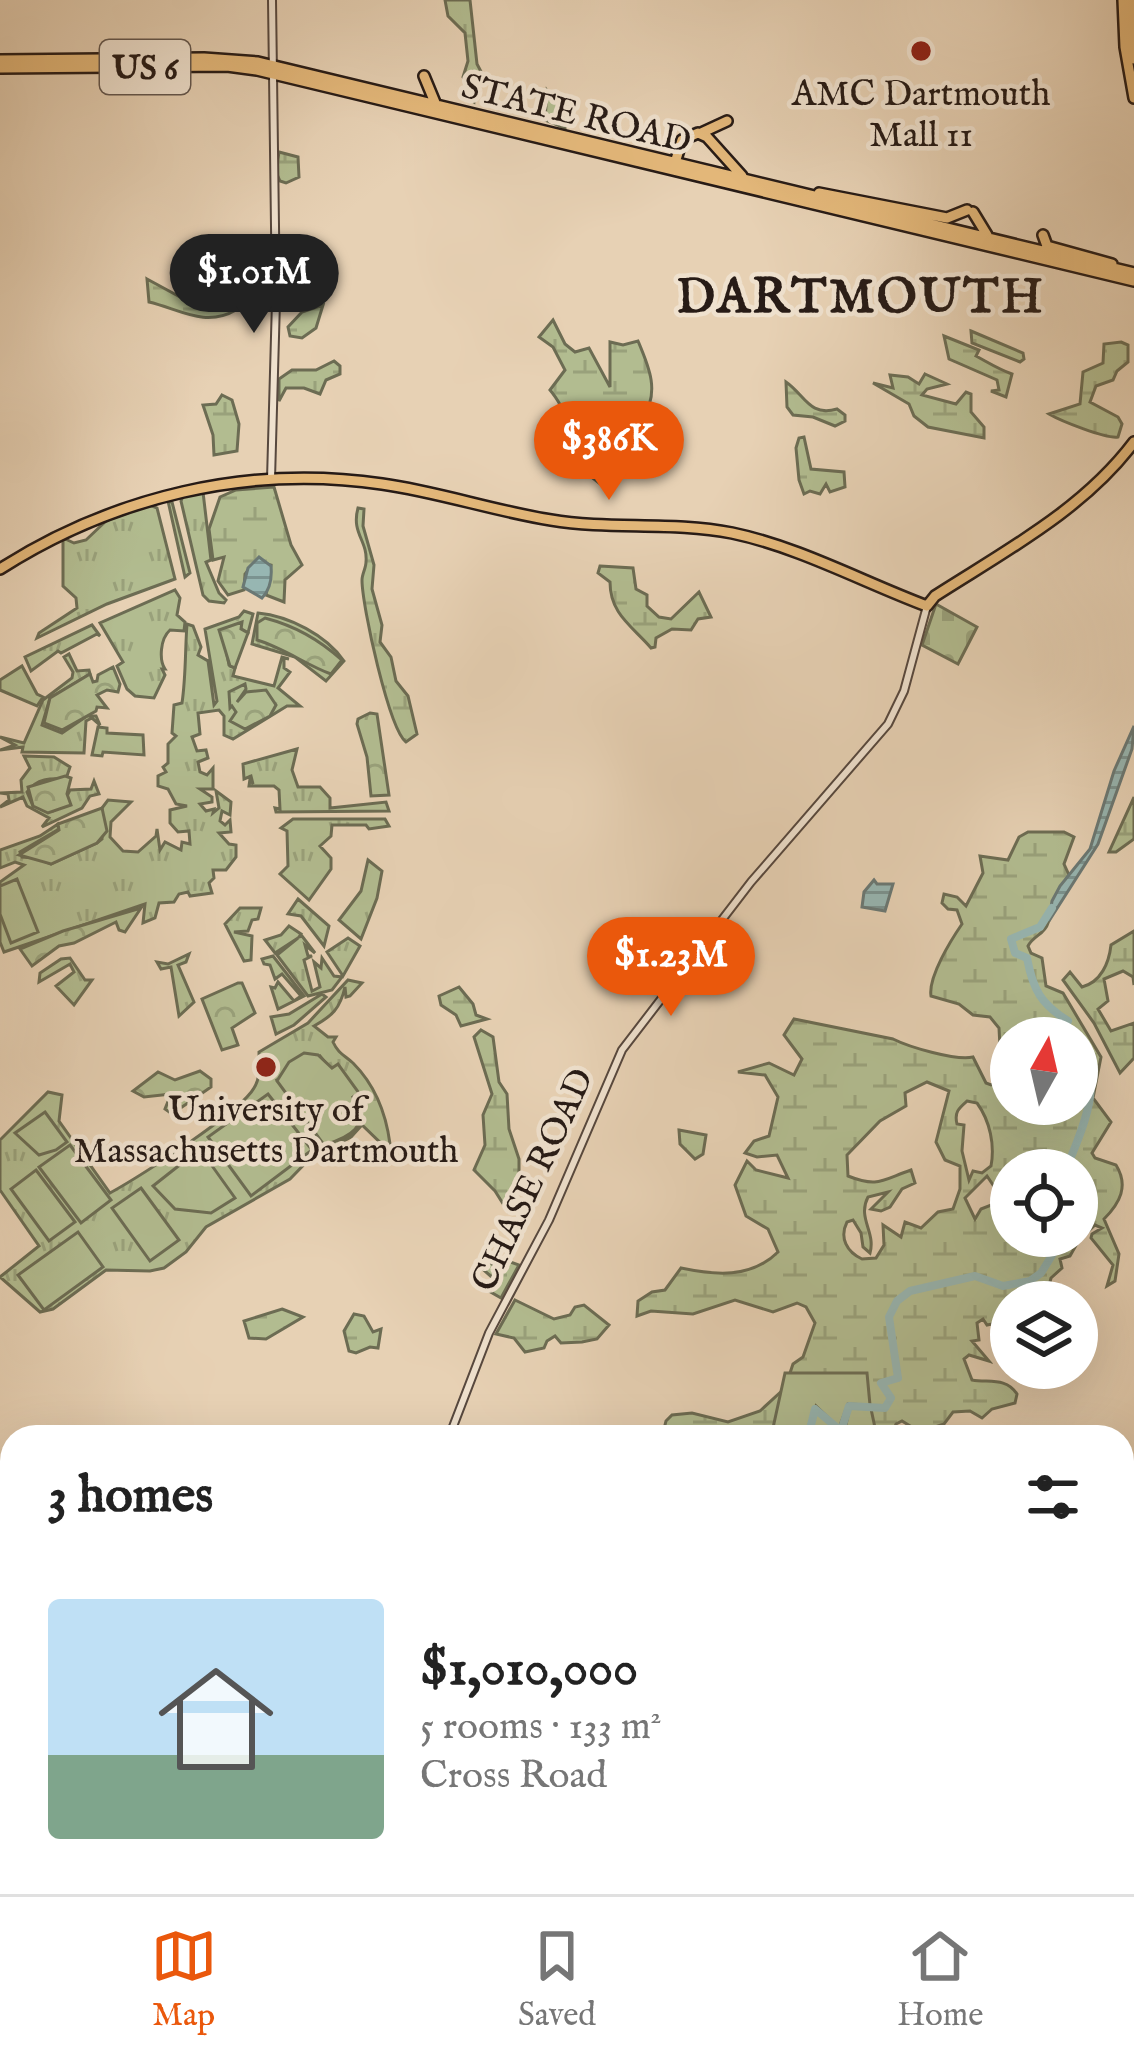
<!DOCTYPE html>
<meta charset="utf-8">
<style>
:root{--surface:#fff;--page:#f6f6f6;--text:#222;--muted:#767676;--line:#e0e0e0;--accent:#ea580c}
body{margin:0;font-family:"IM FELL English",serif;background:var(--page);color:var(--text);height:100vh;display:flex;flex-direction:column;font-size:45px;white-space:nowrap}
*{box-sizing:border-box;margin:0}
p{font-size:39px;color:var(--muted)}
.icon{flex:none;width:66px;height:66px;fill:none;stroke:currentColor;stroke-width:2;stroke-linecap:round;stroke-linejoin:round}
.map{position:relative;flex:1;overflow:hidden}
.sheet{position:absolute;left:0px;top:1425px;width:1134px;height:471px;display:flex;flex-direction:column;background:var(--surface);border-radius:36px 36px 0 0;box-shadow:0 12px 48px #0002}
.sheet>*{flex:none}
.needle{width:78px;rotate:8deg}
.buttons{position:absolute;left:990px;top:1017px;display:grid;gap:24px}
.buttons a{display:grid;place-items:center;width:108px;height:108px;border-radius:50%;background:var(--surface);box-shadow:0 12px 48px #0002;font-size:60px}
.price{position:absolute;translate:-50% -102px;padding:0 27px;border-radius:42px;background:var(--accent);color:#fff;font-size:39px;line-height:78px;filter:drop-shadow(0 3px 6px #0008)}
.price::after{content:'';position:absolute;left:50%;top:72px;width:36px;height:27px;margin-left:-18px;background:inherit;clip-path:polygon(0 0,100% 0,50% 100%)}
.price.active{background:#222;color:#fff}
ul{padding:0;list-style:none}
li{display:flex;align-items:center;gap:36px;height:300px;padding:0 48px}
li+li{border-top:3px solid var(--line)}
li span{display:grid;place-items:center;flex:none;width:336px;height:240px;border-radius:12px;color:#555}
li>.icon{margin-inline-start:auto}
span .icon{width:144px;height:144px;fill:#fffc;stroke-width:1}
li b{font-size:51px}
h2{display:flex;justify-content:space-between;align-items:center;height:144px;padding:0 48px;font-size:51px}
.dock{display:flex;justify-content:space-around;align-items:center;height:168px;border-top:3px solid var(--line);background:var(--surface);font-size:33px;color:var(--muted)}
.dock a{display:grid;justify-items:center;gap:6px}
.dock .active{color:var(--accent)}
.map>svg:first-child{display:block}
.grass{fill:url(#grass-tufts);stroke:#6c6c53;stroke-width:3;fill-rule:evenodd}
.forest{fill:url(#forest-crowns);stroke:#6c6c53;stroke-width:3}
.wetland{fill:url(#wetland-marsh);stroke:#6c6c53;stroke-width:3;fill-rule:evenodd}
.cemetery{fill:url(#cemetery-stones);stroke:#6c6c53;stroke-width:3}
.park{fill:#b2bc90;stroke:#6c6c53;stroke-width:3}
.water{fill:url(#water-rules);stroke:#6a7874;stroke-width:3}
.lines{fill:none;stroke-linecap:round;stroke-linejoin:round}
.stream{stroke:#6a7874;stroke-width:3}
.river{stroke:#97b6b2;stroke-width:8}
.minor-casing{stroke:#57483e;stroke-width:10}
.major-casing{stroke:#271b16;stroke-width:14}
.minor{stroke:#efe1ce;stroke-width:6}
.major{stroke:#e4b87a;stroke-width:9}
.poi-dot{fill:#8f2418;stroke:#efe1ce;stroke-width:4.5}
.labels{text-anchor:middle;stroke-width:9;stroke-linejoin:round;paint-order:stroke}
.shield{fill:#efe1ce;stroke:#63564d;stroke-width:3}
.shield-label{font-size:33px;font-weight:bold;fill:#271b16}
.poi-label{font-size:36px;fill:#271b16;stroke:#efe1ce}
.street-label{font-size:36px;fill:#271b16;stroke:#efe1ce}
.district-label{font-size:48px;font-weight:bold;letter-spacing:3px;fill:#271b16;stroke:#efe1ce}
</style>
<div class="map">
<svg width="1134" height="1894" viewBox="0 0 1134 1894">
<defs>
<pattern id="grass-tufts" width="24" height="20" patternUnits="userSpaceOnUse" patternTransform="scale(3)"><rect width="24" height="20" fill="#b2bc90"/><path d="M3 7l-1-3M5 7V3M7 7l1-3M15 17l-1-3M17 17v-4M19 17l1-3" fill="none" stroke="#99a17b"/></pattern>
<pattern id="forest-crowns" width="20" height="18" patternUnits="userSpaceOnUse" patternTransform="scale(3)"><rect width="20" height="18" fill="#b2bc90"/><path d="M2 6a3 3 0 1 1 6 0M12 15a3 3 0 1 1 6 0" fill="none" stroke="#99a17b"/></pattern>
<pattern id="wetland-marsh" width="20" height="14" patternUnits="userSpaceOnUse" patternTransform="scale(3)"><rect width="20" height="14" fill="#b2bc90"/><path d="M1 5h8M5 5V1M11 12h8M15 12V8" fill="none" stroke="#99a17b"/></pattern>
<pattern id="cemetery-stones" width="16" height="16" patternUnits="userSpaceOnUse" patternTransform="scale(3)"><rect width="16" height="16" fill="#b2bc90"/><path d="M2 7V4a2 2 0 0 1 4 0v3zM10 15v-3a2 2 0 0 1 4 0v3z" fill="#99a17b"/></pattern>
<pattern id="water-rules" width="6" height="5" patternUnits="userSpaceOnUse" patternTransform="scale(3)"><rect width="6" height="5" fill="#97b6b2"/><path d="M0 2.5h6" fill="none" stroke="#7b9390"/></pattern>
</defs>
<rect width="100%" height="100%" fill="#e7d1b4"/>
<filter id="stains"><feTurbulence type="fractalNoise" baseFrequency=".00167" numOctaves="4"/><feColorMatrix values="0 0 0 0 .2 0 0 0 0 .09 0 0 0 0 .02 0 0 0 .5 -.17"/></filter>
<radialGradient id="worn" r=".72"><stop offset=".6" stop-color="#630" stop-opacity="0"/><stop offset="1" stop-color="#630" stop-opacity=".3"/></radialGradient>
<!-- grass -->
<path class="grass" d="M203 492 211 560 206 562 219 593 226 600 224 603 209 601 203 595 181 501 183 496Z
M168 501 172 502 190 573 185 577Z
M150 505 157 508 175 579 107 604 37 638 39 633 77 608 76 598 63 586V538L74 543 86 540 107 520Z
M175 590 180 598 177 615 185 622 184 631 170 630C160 639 159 660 165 669H162L165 675 154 698 135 696 127 689 117 666 123 662 100 623Z
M244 611 253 614 248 633 240 628 223 634 229 665 235 668 233 676 274 686 282 657 289 659 284 658V668L290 672 278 688 300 706H287L233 739 224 735V716L219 710 198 713 200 734 192 737 197 751 206 750 208 758 198 762 200 772 207 775 213 768V789H200L212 797V802L200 804 206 811 214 809 213 813 219 808 216 791 231 802 230 815 222 811 220 821 225 825 230 820 231 832 219 833 229 844 236 845V857L226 870H213L214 878 209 883 212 893 190 896 188 892 179 894 174 902 159 903 155 918 143 923 145 904 4 952 0 942V882L24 865 15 862 0 868V850L40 836 58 824 59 829 20 852 22 857 37 858 51 864 97 843 102 839V808L108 800 131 802 111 822 110 837 123 851 138 852 156 836 157 829 160 850 165 842 181 850 182 842 190 844 189 831 178 832 170 823V810L187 806 176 804 168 789 158 786V776L166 772 163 767 168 763V744L176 736 172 733 174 705 182 703C186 676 185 651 187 624L193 626 201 647 198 655 208 661 214 705 217 701 205 629 239 617Z
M258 613C289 616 326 635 344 661L326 681 295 657 252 644Z
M92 625 100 636 97 634 61 653 58 651 31 671 25 657Z
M69 654 77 671 89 670 90 674 50 698 42 725 62 733 87 716H96L100 725 92 718 86 721 84 753 22 752 23 747 0 750 15 745 0 737 24 743 43 700 72 678 73 672 64 657Z
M98 727 107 728V733L143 735 144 755 103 752 102 756 92 755Z
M297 749 292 770 298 787H320L330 798V808L386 802 389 811 276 812 275 808 280 809 279 790 274 786H249L250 779 253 784 251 776 244 779 243 764Z
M24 756 54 757 70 767 66 779C50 778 37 778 27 792L33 806 53 811 62 806 70 790 91 789 94 781 99 794 90 796 82 808 42 827 49 818 27 806 23 797 0 807 9 800 8 794 0 793 22 792 21 780 30 768Z
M293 819H385L389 826 369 829 366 825H332L331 836 320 846 331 858V869L309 900 280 874 288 866 287 831 281 828Z
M368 860 382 871 377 898 361 939 339 920 361 891Z
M298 899 329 926 324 946 301 916 288 914Z
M261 908 258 919 252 920 248 931 234 932 252 936 251 960 244 961 225 924 240 908Z
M289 926 301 934 299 937 302 936 315 953 305 945 308 956H312L304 960 312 991 320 987 314 962 321 968 322 958 334 976 342 977 332 990 308 996 277 955 298 938 275 953 265 940 281 935Z
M348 938 360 946 343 976 327 952Z
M189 954 186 962 178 965 194 1002 179 1016 171 967 161 969 157 962 168 964Z
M273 956 304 996 278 1009 271 987 275 988 278 982 294 1001 301 996 282 974 275 979 270 965 264 964 262 959Z
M70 958 85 980H92L74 1005 56 986 74 972 70 964 39 982 40 973 61 959Z
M348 980 362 983 350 996 346 997 345 987C340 1009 332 1016 314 1026L328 1037H336L333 1042C338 1053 344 1055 353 1063 375 1085 386 1113 390 1144L387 1149 362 1125 351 1137 327 1150 322 1146 290 1179 206 1227 186 1252 164 1268 150 1271 106 1270 53 1309 40 1312 0 1277 39 1246 0 1190V1140L48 1092 62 1095 59 1121 110 1193C137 1178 241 1112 254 1088 261 1077 259 1065 259 1052L308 1023ZM320 1056 355 1100 363 1094 366 1097 358 1103 361 1115 357 1129 343 1140 328 1141 277 1080Z
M322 994 326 997 294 1025 276 1034 271 1017 289 1014Z
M1122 1641 1134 1643V1894H955L957 1884H1122Z"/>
<!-- forest -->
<path class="forest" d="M265 618C295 626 318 639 342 660L331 674C308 666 284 648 257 640V623Z
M242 622 241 629 248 633 235 668 230 666 219 630Z
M22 666 37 694 43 697 37 706 0 690V680Z
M113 667 120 684 118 692 107 690 97 695 107 708 97 707 96 711 62 730 44 723 50 698 90 674 93 682 97 681 98 675Z
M245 684 246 689 237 702 246 692 266 690 276 705 270 716 245 729 230 721 236 712 232 706 230 708 229 692Z
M370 713 377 714 389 795 371 796 367 757 357 724 358 719Z
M65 776 71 778 67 794 71 805 48 813 33 806 28 787Z
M102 808 107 831 97 843 51 864 19 855 59 830 58 824Z
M141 908 125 932 119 930 116 922 74 943 59 946 32 966 20 949 63 931Z
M238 983H242L255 1013 232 1028 238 1045 222 1050 202 999Z
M200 1071 211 1079V1087L172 1114 165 1109 171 1094 144 1097 133 1091 158 1072 175 1080Z"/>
<!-- wetland -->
<path class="wetland" d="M445 0H470L477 64 486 81 477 79 474 102 469 99 468 86 463 77 468 61 465 33 448 16Z
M547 91 552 99 565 98V128L545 120Z
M279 152 298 157 299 177 286 183 280 181 276 172Z
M147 279 193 304 210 292 224 290 236 310C205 328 179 309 149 302Z
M323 305 316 328 302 338 290 336 288 327 302 312Z
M553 320 565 344 575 352 589 348 610 387V342L623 345 638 341C649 367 660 392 643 417L627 411 621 437 611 439 616 453 602 470 603 486 585 472C586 452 562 404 550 390L565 370 553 347 539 337Z
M971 331 1023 353 1024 359 1020 362 972 343Z
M944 336 979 350 976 356C989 363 998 369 1012 374L1006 397 991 391 999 390 997 380 949 359Z
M1121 342 1128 345V362L1117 371 1113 380 1096 386 1090 402 1118 417 1122 424 1118 437C1106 439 1061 421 1049 414L1080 404 1083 372 1103 363 1104 344Z
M334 361 340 366V374L326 380 320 394 304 388H286L279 401V379L292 370H316Z
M925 374 947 384 927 389 922 395 956 404 966 392 971 394V412L984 427V438L928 427 914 416 909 404 873 383 893 388 890 375 908 377 919 384Z
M786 382C805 395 809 417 837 409L845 415V421L835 426 813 417 793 415 787 407Z
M222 395 232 400 239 424 237 451 214 455 213 435 203 405 216 404Z
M804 437 811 469 844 472 845 487 830 492 826 484 820 494 810 491 804 494 799 480 796 448 799 438Z
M274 487 291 545 302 565 285 580 284 602 266 595 271 565 256 561 245 574 244 590 228 595 218 581 224 557 213 560 209 529 220 497 236 490Z
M358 508 364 509 363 526 374 565 372 589 382 625 380 642 391 657 396 681 408 696 417 734 406 742C389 729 362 606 362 580 362 574 366 568 366 562 368 541 351 533 358 508Z
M600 566 633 568 636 589 647 595V606L659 617 671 619 699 592 711 617 698 619 691 630 672 629 656 638 655 647 651 648C632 626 610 614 610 582L598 573Z
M1134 797V839L1116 852H1109Z
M1028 832H1064L1074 837 1064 864 1069 875C1057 891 1055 906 1048 923 1045 934 1033 936 1028 946L1031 953 1042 958 1046 986 1063 993 1101 1057 1093 1098 1111 1122 1092 1153 1095 1158 1116 1165C1129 1186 1120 1203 1104 1219L1119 1254 1115 1281 1107 1286 1113 1265 1091 1238 1092 1234 1102 1228 1095 1225 1079 1240 1070 1256 1060 1259 1062 1268 1051 1278 1047 1293 1033 1302H1011L1010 1328 1001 1314 995 1339 992 1324 987 1325 983 1319 977 1323 979 1340 972 1341 989 1361 969 1355 964 1359 972 1380C989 1383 1006 1377 1017 1394L1015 1403 992 1409 982 1418 970 1411 953 1412 944 1424 932 1428 928 1437 902 1421 896 1424 891 1437H772V1431H759L751 1437H662L666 1421 672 1415 692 1413 728 1422 760 1411 785 1388 793 1364 803 1357 815 1323 806 1307 797 1303 773 1312 735 1300 693 1314 651 1311 637 1316 638 1301 652 1292 665 1290 681 1268C714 1275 751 1279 778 1252L768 1229 746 1216 735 1185 747 1161 756 1170 788 1178 777 1155 757 1157 745 1153 754 1141 769 1136 778 1097 765 1075 738 1072 769 1063 794 1075 802 1059 784 1035 794 1019 893 1039C909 1047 956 1061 973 1057L986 1083 991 1085 1007 1079 1010 1093 1007 1100 1011 1104H1077V1081L1092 1082 1084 1070 1077 1067V1038H1011V1048L1000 1047 999 1028 990 1017 973 1015 959 1004 931 996C928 977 951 940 962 924L957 910 948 909 942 903 944 894 957 897 966 906 983 873 980 856 1008 860 1019 837ZM927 1082 949 1091 936 1142 945 1160 960 1166V1189L953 1209 938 1212 921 1228 905 1222 901 1237 883 1225 884 1245 876 1258 862 1259C847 1252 839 1238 847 1222L853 1220 861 1233 863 1247 870 1253C876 1232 857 1218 868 1197L888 1192 871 1209 881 1211 890 1207 902 1189 915 1183 911 1170C882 1180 878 1188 848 1176L847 1155 880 1121 906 1106 905 1093ZM967 1101 977 1103C990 1121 995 1145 991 1166L982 1173 973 1171 969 1180 962 1151 964 1125 957 1124C954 1112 959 1108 967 1101ZM1011 1170H1077V1236H1011ZM987 1176 995 1188 994 1204 981 1209 975 1219 965 1198Z
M1134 931V985L1133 977 1123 971 1104 979 1108 1001 1098 1009 1111 1031 1134 1023V1058L1120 1073 1094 1023 1063 980 1070 972 1082 987C1101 982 1109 963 1111 945Z
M459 987 473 1004 476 1015 487 1019 461 1026 456 1015 441 1005 439 996Z
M481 1030 493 1037 499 1082 507 1094 509 1129 519 1159V1180L510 1195 507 1210 495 1191 474 1170 485 1145 483 1115 492 1094 474 1037Z
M679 1130 706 1135 703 1154 695 1159 680 1144Z
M502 1259 519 1265 501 1298 489 1291 494 1279 478 1265 481 1261 496 1265Z
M515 1300 554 1319 570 1315 575 1307 584 1305 609 1325 597 1339 582 1342 561 1343 555 1336 547 1341 544 1348 525 1352 514 1338 496 1334Z
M282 1309 303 1317 266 1339 249 1338 244 1321Z
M354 1314 364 1316 373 1332 381 1329 378 1348 370 1347 356 1353 349 1351 344 1331Z
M380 1884H460L464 1894H370Z
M497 1884H584L585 1894H488Z
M602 1884H711L707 1894H600Z"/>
<!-- cemetery -->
<path class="cemetery" d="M936 604 977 627 958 664 922 645Z"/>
<!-- park -->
<path class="park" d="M17 879 38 932 11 943 0 914V886Z
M304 1053 318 1055 332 1068 338 1064 359 1093 353 1097C373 1126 348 1138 324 1145L277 1081 289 1062Z
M268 1094 312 1150 251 1196 208 1137Z
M45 1112 67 1142 56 1150 39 1155 15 1133Z
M70 1145 111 1200 81 1223 39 1167Z
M200 1149 235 1198 211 1213 175 1209 153 1186Z
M36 1170 75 1222 49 1241 11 1189Z
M141 1188 179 1240 150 1261 112 1208Z
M78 1232 103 1267 44 1310 18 1275Z
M785 1373H867L870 1405 848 1404 839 1428 816 1406 806 1433 771 1437Z
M850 1407 871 1409 877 1437H806L817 1411 838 1432 844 1433Z
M687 1884H741L738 1894H684Z
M813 1884H957L955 1894H836Z"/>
<!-- water -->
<path class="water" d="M259 557 271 566C272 577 270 590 262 598L243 587 248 568Z
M1134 726 1132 749 1098 844 1049 921 1052 901 1060 886 1090 849 1114 771Z
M874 880 877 884H893L885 911 862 907 864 892Z"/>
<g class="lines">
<!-- stream -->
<path class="stream" d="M0 1817 12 1813
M95 1884 100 1894"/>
<!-- river -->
<path class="river" d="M1052 908 1040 927 1011 939 1015 953 1027 958C1033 990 1041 1004 1068 1021L1058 1038
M1066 1170C1080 1133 1108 1079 1077 1045
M799 1437 810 1429 815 1409 841 1431 849 1406 885 1408 891 1398 881 1383 898 1378 889 1317 897 1301 910 1291 975 1276 1003 1286 1030 1281 1041 1273 1064 1236
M682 1894 685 1884"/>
<!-- minor casing -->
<g class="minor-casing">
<path id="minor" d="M271 479 276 301 272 0
M449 1437 489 1333 549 1220 622 1050 751 882 888 724 904 691 927 606
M207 1894 210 1884"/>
</g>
<!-- major casing -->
<g class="major-casing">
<path id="major" d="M1123 0 1125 47 1134 98
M1131 0 1134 59
M0 60 204 58 258 62 1134 273
M0 68 227 66 257 70 1134 281
M424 76 436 105
M701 133 727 121
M674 166 682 140 698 133 707 137 742 176
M819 193 947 218 967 210
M973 212 987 235
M1043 235 1047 246 1112 264
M0 569C113 497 248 464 382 484 439 492 494 511 551 520 610 530 672 521 732 533 799 547 863 582 927 606L935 596C1005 551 1083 510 1134 442"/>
</g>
<!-- minor -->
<use href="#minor" class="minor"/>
<!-- major -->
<use href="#major" class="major"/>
</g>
<!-- markers -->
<g class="poi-dot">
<circle cx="921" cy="51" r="12"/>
<circle cx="266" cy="1067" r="12"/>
</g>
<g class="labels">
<!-- shield labels -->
<rect class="shield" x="100" y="40" width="90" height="54" rx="9"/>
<g class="shield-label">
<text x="145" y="79">US 6</text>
</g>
<!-- poi labels -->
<g class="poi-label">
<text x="921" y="105">AMC Dartmouth<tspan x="921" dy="41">Mall 11</tspan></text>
<text x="266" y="1121">University of<tspan x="266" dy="41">Massachusetts Dartmouth</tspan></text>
</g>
<!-- street labels -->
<g class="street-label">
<text transform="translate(577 112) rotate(14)" y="13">STATE ROAD</text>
<text transform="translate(531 1179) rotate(-65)" y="13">CHASE ROAD</text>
</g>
<!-- district labels -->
<g class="district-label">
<text x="861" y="312">DARTMOUTH</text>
</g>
</g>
<rect width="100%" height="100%" filter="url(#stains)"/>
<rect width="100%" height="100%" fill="url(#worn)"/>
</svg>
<div class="buttons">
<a><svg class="needle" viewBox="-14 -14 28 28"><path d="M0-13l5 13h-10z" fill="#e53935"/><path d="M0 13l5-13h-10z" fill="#767676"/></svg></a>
<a><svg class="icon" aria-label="locate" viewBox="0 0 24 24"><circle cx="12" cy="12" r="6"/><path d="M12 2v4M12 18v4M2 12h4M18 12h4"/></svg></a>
<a><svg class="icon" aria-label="layers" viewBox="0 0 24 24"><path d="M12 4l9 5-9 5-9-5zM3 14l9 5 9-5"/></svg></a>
</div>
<b class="price active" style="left:254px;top:336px">$1.01M</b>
<b class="price" style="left:609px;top:503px">$386K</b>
<b class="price" style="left:671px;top:1019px">$1.23M</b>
<section class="sheet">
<h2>3 homes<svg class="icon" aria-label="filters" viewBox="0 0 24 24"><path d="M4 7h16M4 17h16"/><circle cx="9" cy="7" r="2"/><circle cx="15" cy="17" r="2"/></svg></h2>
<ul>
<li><span style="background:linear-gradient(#bfe0f5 65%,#7fa58c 0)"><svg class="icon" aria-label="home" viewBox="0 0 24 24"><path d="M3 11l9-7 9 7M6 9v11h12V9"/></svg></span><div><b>$1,010,000</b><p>5 rooms · 133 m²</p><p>Cross Road</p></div></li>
</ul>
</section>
</div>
<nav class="dock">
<a class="active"><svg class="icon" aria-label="map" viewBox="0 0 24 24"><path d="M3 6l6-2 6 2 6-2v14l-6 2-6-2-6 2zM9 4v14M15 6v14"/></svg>Map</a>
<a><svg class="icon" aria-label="saved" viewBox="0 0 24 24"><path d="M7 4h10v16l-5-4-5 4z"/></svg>Saved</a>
<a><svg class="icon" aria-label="home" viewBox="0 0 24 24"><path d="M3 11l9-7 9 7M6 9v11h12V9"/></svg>Home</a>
</nav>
